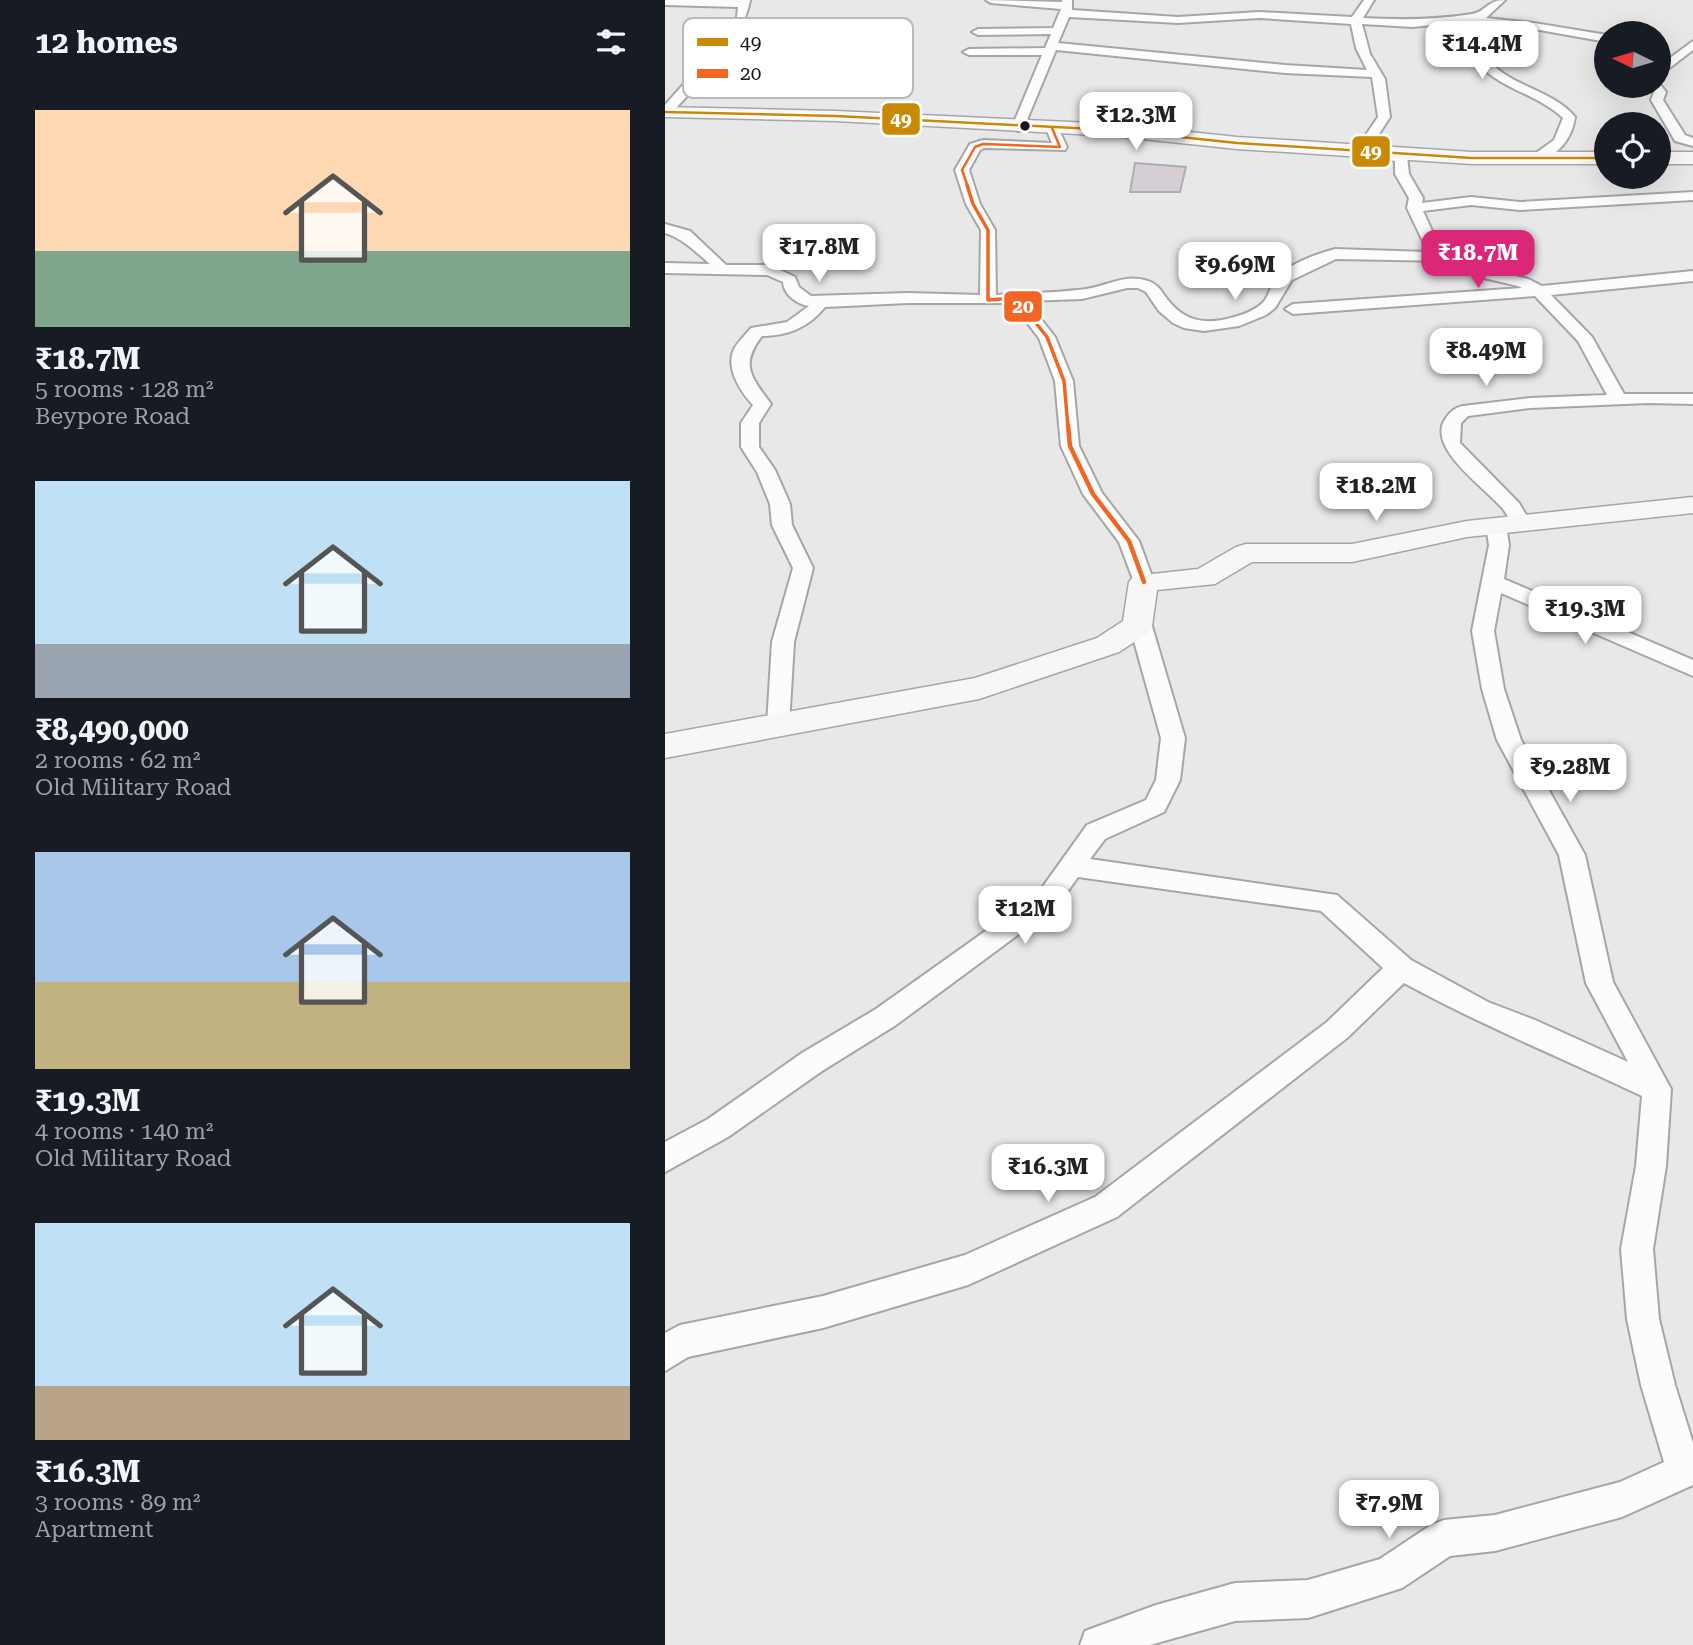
<!DOCTYPE html>
<meta charset="utf-8">
<style>
:root{--surface:#171b24;--page:#242831;--text:#f1f3f6;--muted:#9ea1a6;--accent:#db2777}
body{margin:0;font-family:"Roboto Serif",serif;background:var(--page);color:var(--text);height:100vh;display:flex;flex-direction:column;font-size:26px;white-space:nowrap}
*{box-sizing:border-box;margin:0}
p{font-size:23px;color:var(--muted)}
.icon{flex:none;width:38px;height:38px;fill:none;stroke:currentColor;stroke-width:2;stroke-linecap:round;stroke-linejoin:round}
.map{position:relative;flex:1;overflow:hidden}
.side{display:flex;flex-direction:column;background:var(--surface);width:665px}
.side>*{flex:none}
.needle{width:46px;rotate:275deg}
.tools{position:absolute;left:929px;top:21px;display:grid;gap:14px}
.tools a{display:grid;place-items:center;width:77px;height:77px;border-radius:50%;background:var(--surface);box-shadow:0 7px 28px #0002;font-size:35px}
.price{position:absolute;translate:-50% -60px;padding:0 16px;border-radius:14px;background:#fff;color:#222;font-size:23px;line-height:46px;filter:drop-shadow(0 2px 4px #0008)}
.price::after{content:'';position:absolute;left:50%;top:42px;width:21px;height:16px;margin-left:-10px;background:inherit;clip-path:polygon(0 0,100% 0,50% 100%)}
.price.active{background:var(--accent);color:#fff}
ul{padding:0;list-style:none}
li{display:grid;align-content:center;gap:14px;height:371px;padding:0 35px}
li span{display:grid;place-items:center;height:217px;border-radius:0px;color:#555}
li>.icon{margin-inline-start:auto}
span .icon{width:126px;height:126px;fill:#fffc;stroke-width:1}
li b{font-size:30px}
h2{display:flex;justify-content:space-between;align-items:center;height:84px;padding:0 35px;font-size:30px}
main{display:flex;flex:1;min-height:0}
.map>svg:first-child{display:block}
.building{fill:#d5ced4;stroke:#aeaeae;stroke-width:2}
.lines{fill:none;stroke-linecap:round;stroke-linejoin:round}
.street-casing{stroke:#a7a6a7;stroke-width:4}
.secondary-casing{stroke:#a7a6a7;stroke-width:3}
.street{fill:#fcfcfc;fill-rule:evenodd}
.secondary{fill:#f8f6f7;fill-rule:evenodd}
.bus-1-casing{stroke:#fff;stroke-width:5}
.bus-2-far2-casing{stroke:#fff;stroke-width:5}
.bus-2-far1-casing{stroke:#fff;stroke-width:7}
.bus-2-casing{stroke:#fff;stroke-width:9}
.bus-1{stroke:#ca8905;stroke-width:2.5}
.bus-2-far2{stroke:#f26522;stroke-width:2.5}
.bus-2-far1{stroke:#f26522;stroke-width:3.5}
.bus-2{stroke:#f26522;stroke-width:4.5}
.bus-dot{fill:#181718;stroke:#fff;stroke-width:2.5}
.key{fill:#fff;stroke:#bab9ba;stroke-width:2}
.key-label{font-size:19px;fill:#181718}
.line-badge{stroke:#fff;stroke-width:2.5}
.badge-label{font-size:19px;text-anchor:middle;font-weight:bold;fill:#fff}
</style>
<main>
<section class="side">
<h2>12 homes<svg class="icon" aria-label="filters" viewBox="0 0 24 24"><path d="M4 7h16M4 17h16"/><circle cx="9" cy="7" r="2"/><circle cx="15" cy="17" r="2"/></svg></h2>
<ul>
<li><span style="background:linear-gradient(#ffd9b3 65%,#7fa58c 0)"><svg class="icon" aria-label="home" viewBox="0 0 24 24"><path d="M3 11l9-7 9 7M6 9v11h12V9"/></svg></span><div><b>₹18.7M</b><p>5 rooms · 128 m²</p><p>Beypore Road</p></div></li>
<li><span style="background:linear-gradient(#bfe0f5 75%,#9aa5b1 0)"><svg class="icon" aria-label="home" viewBox="0 0 24 24"><path d="M3 11l9-7 9 7M6 9v11h12V9"/></svg></span><div><b>₹8,490,000</b><p>2 rooms · 62 m²</p><p>Old Military Road</p></div></li>
<li><span style="background:linear-gradient(#a9c7e8 60%,#c2b280 0)"><svg class="icon" aria-label="home" viewBox="0 0 24 24"><path d="M3 11l9-7 9 7M6 9v11h12V9"/></svg></span><div><b>₹19.3M</b><p>4 rooms · 140 m²</p><p>Old Military Road</p></div></li>
<li><span style="background:linear-gradient(#bfe0f5 75%,#b9a48a 0)"><svg class="icon" aria-label="home" viewBox="0 0 24 24"><path d="M3 11l9-7 9 7M6 9v11h12V9"/></svg></span><div><b>₹16.3M</b><p>3 rooms · 89 m²</p><p>Apartment</p></div></li>
</ul>
</section>
<div class="map">
<svg width="1028" height="1645" viewBox="0 0 1028 1645">
<rect width="100%" height="100%" fill="#e9e8e9"/>
<!-- building -->
<path class="building" d="M470 163 521 167 515 192H465Z"/>
<g class="lines">
<!-- street casing -->
<g class="street-casing">
<path id="street" d="M0 0H85C79 39 31 85 5 115L1 116 0 105 32 69 72 17 73 7 0 5Z
M321 0 397 2V0H407V10L513 17 594 12 687 17 699 0H709L698 18C735 20 770 20 807 14 821 12 822 0 840 0L821 18 869 23 942 35V42L869 29 816 24C807 84 883 82 910 117 907 139 893 156 871 162L864 158 889 140 898 118C864 85 795 85 805 21L748 27 697 24 705 54 720 79 725 117 705 148 729 150 742 156 744 174 758 198 757 203 806 197 855 202 1028 192V200L855 210 806 205 758 211 774 246 829 271 863 279 877 286 1028 271V281L886 295 927 337 959 394H1028V404L983 403 865 408 803 416 796 423 795 443 854 503 866 523 856 529 849 527C845 521 842 514 838 509 822 489 759 447 781 418 785 412 791 407 798 406L865 398 942 395 913 341 870 296 628 314 620 309 628 304 857 288 853 286 819 278 783 261 671 259 627 280 610 308 601 315 574 326 539 331 519 328 508 323 494 311 481 292 473 288H462L417 299 362 301 390 337 408 381 414 446 437 493 474 541 489 582 486 587H472L469 582 454 542 418 494 396 446 390 381 374 338 347 303H243L160 307C144 327 123 336 97 336 74 365 87 378 106 404L94 423V447L110 470 125 504 127 525 148 568 129 642 124 725 121 731 113 733 105 731 102 725 107 642 128 568 107 525 105 504 92 472 76 447V423L88 405C76 392 60 368 69 349 73 342 81 334 86 328L122 322 144 306C132 304 119 295 118 282L102 275 0 273V263L45 264C31 252 17 238 0 233V224L25 231 61 265H105L130 277 134 287 146 296 243 293 315 295 316 230 301 204 290 170 305 144 318 140 387 143 381 128 387 124 393 128 402 147 400 150 319 148 315 150 304 170 315 204 330 230 331 295C361 293 391 293 421 289 442 286 461 273 483 281 493 284 496 291 502 299 517 318 533 324 557 320 571 317 591 312 600 300 605 293 606 283 613 277 625 263 652 254 670 249L763 252 742 208 744 198 730 174V161L697 155 690 151 713 117 707 77 620 73 391 50 359 127 353 131 347 127 377 55H304L298 52 304 49 380 48 386 34 313 35 307 32 313 29 388 28 396 9 326 3ZM404 17 513 23 594 18 686 24 691 48 702 70 620 65 393 43Z
M1028 41V50L994 76V66Z
M994 83 1001 92 998 100 1020 135 1028 138V146L1010 141 986 100 989 92 984 86H994Z
M831 520 841 526 844 545 839 579 1028 660V676L836 593 829 631 839 689 856 740 920 855 948 982 1006 1089 1001 1166 988 1249 994 1319 1010 1385 1028 1443V1485L957 1517 830 1551 785 1556 737 1588 643 1618 570 1621 485 1645H415L420 1631 491 1605 570 1583 643 1580 715 1559 766 1525 779 1520 830 1515 955 1482 999 1462 976 1385 962 1319 956 1249 971 1166 977 1096C897 1058 816 1025 739 983L682 1038 452 1217 303 1285 158 1328 23 1357 0 1371V1333L15 1325 158 1296 300 1255 430 1197 662 1022 718 968 656 911 413 877 392 906 231 1025 157 1071 63 1137 0 1172V1142L43 1119 137 1053 211 1009 308 940 374 892 422 825 481 800 491 780 496 738 462 616 466 611H480L484 616 520 738 515 780 499 812 440 839 425 859 672 895 746 960 823 1002 870 1020 963 1062 921 983 894 855 832 740 817 689 807 631 824 545 821 526Z"/>
</g>
<!-- secondary casing -->
<g class="secondary-casing">
<path id="secondary" d="M0 107 171 111 449 124 572 137 807 152H942V164H807L572 149 449 136 171 121 0 117Z
M994 152H1028V164H994Z
M1028 497V513L802 537 687 562H587L550 584 492 590 487 626 483 633 454 652 314 699 0 758V734L310 678 432 638 458 621 464 582 469 576 533 569 571 547 581 544H687L802 521Z"/>
</g>
<!-- street -->
<use href="#street" class="street"/>
<!-- secondary -->
<use href="#secondary" class="secondary"/>
<!-- bus-1 casing -->
<g class="bus-1-casing">
<path id="bus-1" d="M0 112 171 116 449 130 572 143 807 158H942"/>
</g>
<!-- bus-2-far2 casing -->
<g class="bus-2-far2-casing">
<path id="bus-2-far2" d="M303 187 297 170 310 147 318 144 395 147 387 128"/>
</g>
<!-- bus-2-far1 casing -->
<g class="bus-2-far1-casing">
<path id="bus-2-far1" d="M302 185 308 204 323 230V300L351 298 382 337 399 381 403 427"/>
</g>
<!-- bus-2 casing -->
<g class="bus-2-casing">
<path id="bus-2" d="M403 425 405 446 428 494 464 541 479 582"/>
</g>
<!-- bus-1 -->
<use href="#bus-1" class="bus-1"/>
<!-- bus-2-far2 -->
<use href="#bus-2-far2" class="bus-2-far2"/>
<!-- bus-2-far1 -->
<use href="#bus-2-far1" class="bus-2-far1"/>
<!-- bus-2 -->
<use href="#bus-2" class="bus-2"/>
</g>
<!-- markers -->
<circle class="bus-dot" cx="360" cy="126" r="6"/>
<!-- legend -->
<rect x="18" y="18" width="230" height="80" rx="10" class="key"/>
<rect x="32" y="38" width="31" height="8" fill="#ca8905"/>
<rect x="32" y="69" width="31" height="9" fill="#f26522"/>
<g class="key-label">
<text x="75" y="49">49</text>
<text x="75" y="80">20</text>
</g>
<g class="line-badge">
<rect x="216" y="102" width="40" height="34" rx="7" fill="#ca8905"/>
<rect x="686" y="135" width="40" height="33" rx="7" fill="#ca8905"/>
<rect x="338" y="290" width="40" height="33" rx="7" fill="#f26522"/>
</g>
<g class="badge-label">
<text x="236" y="126">49</text>
<text x="706" y="158">49</text>
<text x="358" y="313">20</text>
</g>
</svg>
<div class="tools">
<a><svg class="needle" viewBox="-14 -14 28 28"><path d="M0-13l5 13h-10z" fill="#e53935"/><path d="M0 13l5-13h-10z" fill="#9ea1a6"/></svg></a>
<a><svg class="icon" aria-label="locate" viewBox="0 0 24 24"><circle cx="12" cy="12" r="6"/><path d="M12 2v4M12 18v4M2 12h4M18 12h4"/></svg></a>
</div>
<b class="price" style="left:817px;top:81px">₹14.4M</b>
<b class="price" style="left:471px;top:152px">₹12.3M</b>
<b class="price" style="left:154px;top:284px">₹17.8M</b>
<b class="price active" style="left:813px;top:290px">₹18.7M</b>
<b class="price" style="left:570px;top:302px">₹9.69M</b>
<b class="price" style="left:821px;top:388px">₹8.49M</b>
<b class="price" style="left:711px;top:523px">₹18.2M</b>
<b class="price" style="left:920px;top:646px">₹19.3M</b>
<b class="price" style="left:905px;top:804px">₹9.28M</b>
<b class="price" style="left:360px;top:946px">₹12M</b>
<b class="price" style="left:383px;top:1204px">₹16.3M</b>
<b class="price" style="left:724px;top:1540px">₹7.9M</b>
</div>
</main>
